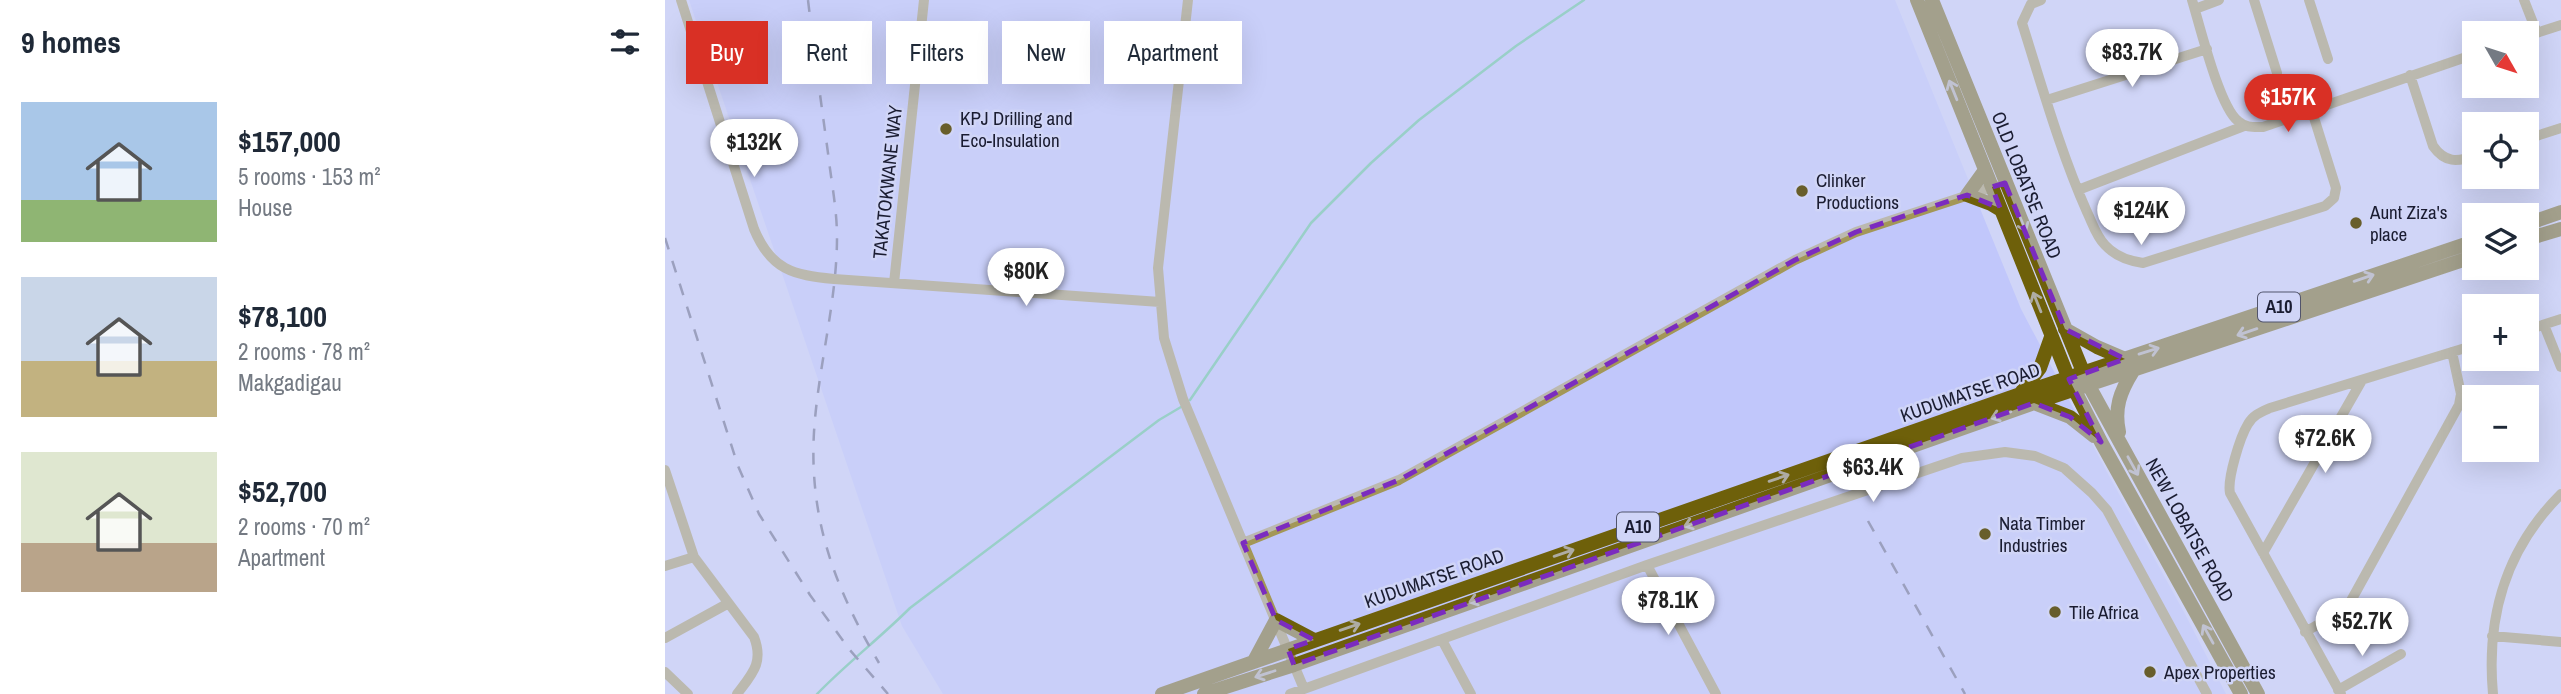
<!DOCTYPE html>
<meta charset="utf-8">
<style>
:root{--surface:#fff;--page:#f2f2f3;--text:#1f2937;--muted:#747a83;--accent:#d93025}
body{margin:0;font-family:"Archivo Narrow",sans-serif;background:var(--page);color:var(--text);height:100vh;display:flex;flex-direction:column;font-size:26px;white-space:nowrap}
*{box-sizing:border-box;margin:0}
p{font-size:23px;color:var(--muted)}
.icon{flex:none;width:38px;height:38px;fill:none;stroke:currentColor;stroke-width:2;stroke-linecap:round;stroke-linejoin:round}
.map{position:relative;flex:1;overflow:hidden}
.panel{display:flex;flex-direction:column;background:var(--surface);width:665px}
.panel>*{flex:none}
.banner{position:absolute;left:21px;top:21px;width:665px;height:63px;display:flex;gap:14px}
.needle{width:46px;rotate:129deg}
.buttons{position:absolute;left:1797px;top:21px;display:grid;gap:14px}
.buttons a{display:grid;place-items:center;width:77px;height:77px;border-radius:0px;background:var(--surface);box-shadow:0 7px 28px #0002;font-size:35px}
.price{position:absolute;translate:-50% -60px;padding:0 16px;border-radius:24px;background:#fff;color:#222;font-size:23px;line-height:46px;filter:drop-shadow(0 2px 4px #0008)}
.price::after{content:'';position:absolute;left:50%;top:42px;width:21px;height:16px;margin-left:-10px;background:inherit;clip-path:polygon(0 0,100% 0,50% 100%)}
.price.current{background:var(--accent);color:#fff}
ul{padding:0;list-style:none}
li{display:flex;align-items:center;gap:21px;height:175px;padding:0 21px}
li span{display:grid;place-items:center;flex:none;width:196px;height:140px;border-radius:0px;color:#555}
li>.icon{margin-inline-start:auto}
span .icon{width:84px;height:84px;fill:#fffc;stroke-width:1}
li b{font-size:30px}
h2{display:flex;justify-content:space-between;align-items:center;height:84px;padding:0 21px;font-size:30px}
.pill{padding:0 24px;border-radius:0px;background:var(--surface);box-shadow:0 7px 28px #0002;font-size:24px;line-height:63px}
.pill.current{background:var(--accent);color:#fff}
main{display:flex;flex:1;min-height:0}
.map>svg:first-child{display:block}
.built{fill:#c1c7fb}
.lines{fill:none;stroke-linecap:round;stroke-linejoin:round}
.stream{stroke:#58c78f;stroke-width:2.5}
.minor{stroke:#a39757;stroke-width:10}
.primary{stroke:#6e600a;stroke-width:14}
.rail{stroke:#5c5f79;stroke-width:2.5;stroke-dasharray:12 12;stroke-linecap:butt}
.oneway{stroke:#aeaca4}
.marked{fill:none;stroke:#7b2cbf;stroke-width:5;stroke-dasharray:14 9;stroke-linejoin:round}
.poi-dot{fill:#685e2b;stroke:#d0d5f7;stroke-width:2.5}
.labels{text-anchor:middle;stroke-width:5;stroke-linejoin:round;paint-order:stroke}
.shield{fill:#d0d5f7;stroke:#51546c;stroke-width:2}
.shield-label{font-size:18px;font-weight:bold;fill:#1a1c31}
.poi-label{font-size:19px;fill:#1a1c31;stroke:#d0d5f7;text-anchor:start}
.street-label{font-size:19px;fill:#1a1c31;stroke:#d0d5f7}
</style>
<main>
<section class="panel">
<h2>9 homes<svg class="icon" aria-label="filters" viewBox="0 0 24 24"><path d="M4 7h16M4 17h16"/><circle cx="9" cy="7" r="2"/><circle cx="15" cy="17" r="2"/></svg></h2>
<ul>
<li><span style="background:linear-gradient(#a9c7e8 70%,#8fb573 0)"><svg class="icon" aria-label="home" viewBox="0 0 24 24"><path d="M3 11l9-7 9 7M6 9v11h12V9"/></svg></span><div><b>$157,000</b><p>5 rooms · 153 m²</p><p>House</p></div></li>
<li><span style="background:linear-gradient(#c9d6e8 60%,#c2b280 0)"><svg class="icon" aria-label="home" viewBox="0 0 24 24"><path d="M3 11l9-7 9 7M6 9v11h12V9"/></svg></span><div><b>$78,100</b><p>2 rooms · 78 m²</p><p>Makgadigau</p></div></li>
<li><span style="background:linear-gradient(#dfe7d0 65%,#b9a48a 0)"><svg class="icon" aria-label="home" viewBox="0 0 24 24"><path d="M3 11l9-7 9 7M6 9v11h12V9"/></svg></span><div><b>$52,700</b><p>2 rooms · 70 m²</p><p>Apartment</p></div></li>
</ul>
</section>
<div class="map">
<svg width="1896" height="694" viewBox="0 0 1896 694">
<rect width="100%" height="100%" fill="#d0d5f7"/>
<!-- built -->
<path class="built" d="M24 0H1230L1356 309 1443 474 1520 614 1561 694H278L237 626Z"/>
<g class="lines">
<!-- stream -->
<path class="stream" d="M525 400 646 223 706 163 754 120 851 46 919 0
M152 694C182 663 215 638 245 608L494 420 516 407"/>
<!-- minor -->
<path class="minor" d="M16 0 89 229C106 270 128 275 169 279L495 302
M523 0 493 268 499 338 518 399 639 689
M1376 0 1366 4 1357 23C1377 86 1395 151 1422 212 1427 222 1431 236 1440 245 1450 256 1464 261 1478 263L1660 206 1669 198 1671 188 1646 108
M1527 0C1535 26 1554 106 1573 121 1581 128 1588 127 1598 127L1810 54
M1589 0 1612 73
M1644 0 1663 59
M1859 0 1872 33
M1530 9 1554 0
M1862 36 1896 25
M1745 75 1768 146C1780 163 1792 162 1810 156
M1382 100 1542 49
M1862 139 1896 128
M1413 190 1579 126
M229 283 259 0
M1879 325 1896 367
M1862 330 1896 319
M0 470 29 557 89 637C99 663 87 674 72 694
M578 543 734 480 1130 260 1191 232 1331 186
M1598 553 1696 382
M982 565 1051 694
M0 566 29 557
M1640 632 1682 608 1794 405 1796 394 1787 352
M1827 636 1896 642
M0 638 62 604
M777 640 806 694
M0 672 23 694
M1673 690 1736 654
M625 694 982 565 1297 458 1340 452 1370 456 1399 468 1427 493 1442 510 1542 694
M1676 694 1565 493C1562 479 1575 437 1583 424 1588 415 1596 412 1605 408L1810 345
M1828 694C1821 617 1840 550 1896 494"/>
<!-- primary -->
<path class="primary" d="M1252 0 1404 379 1436 442 1576 694
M1267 0 1423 384 1593 694
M1320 170 1302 195 1326 204 1336 210
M1862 224 1896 212
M1862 239 1896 229
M1400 329 1432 347 1460 359
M1355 394 1375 368 1386 337
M1369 403 1405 417 1429 436
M1454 432C1449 408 1455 392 1468 371
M589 661 611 620 649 640
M497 694 1355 394 1810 241
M539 694 629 665 1369 403 1810 256"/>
<!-- rail -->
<path class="rail" d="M143 0C149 51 156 102 163 153 166 180 172 209 172 237 172 302 153 367 149 432 144 520 170 588 214 663
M0 238 73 466 94 514 145 595 184 649 223 694
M1203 521 1300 694"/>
</g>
<!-- one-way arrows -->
<defs><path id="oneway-shaft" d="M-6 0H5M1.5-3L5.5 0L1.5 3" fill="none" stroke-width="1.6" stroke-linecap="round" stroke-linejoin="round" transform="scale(1.75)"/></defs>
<g class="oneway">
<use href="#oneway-shaft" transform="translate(1288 90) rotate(-112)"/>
<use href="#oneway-shaft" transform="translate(1357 222) rotate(68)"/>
<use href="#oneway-shaft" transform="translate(1699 278) rotate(-19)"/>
<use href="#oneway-shaft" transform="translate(1372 302) rotate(-112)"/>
<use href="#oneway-shaft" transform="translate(1582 332) rotate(161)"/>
<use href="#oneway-shaft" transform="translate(1484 351) rotate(-17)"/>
<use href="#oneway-shaft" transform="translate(1336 415) rotate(161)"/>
<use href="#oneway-shaft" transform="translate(1468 466) rotate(61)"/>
<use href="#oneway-shaft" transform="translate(1114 478) rotate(-19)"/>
<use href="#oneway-shaft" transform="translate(1029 523) rotate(161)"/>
<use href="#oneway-shaft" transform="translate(899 553) rotate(-19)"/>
<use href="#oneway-shaft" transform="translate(814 599) rotate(161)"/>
<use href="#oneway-shaft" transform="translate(685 627) rotate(-19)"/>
<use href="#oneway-shaft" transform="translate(1543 634) rotate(-119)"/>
<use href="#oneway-shaft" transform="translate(600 674) rotate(162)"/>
</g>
<!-- marked area -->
<path d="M0 0H1896V694H0ZM1340 183 1400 329 1460 359 1404 379 1436 442 1405 417 1369 403 629 665 623 649 649 640 611 620 578 543 734 480 1130 260 1191 232 1302 195 1335 208 1327 187Z" fill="#d0d5f7" fill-opacity=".55" fill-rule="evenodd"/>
<path class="marked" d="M1340 183 1400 329 1460 359 1404 379 1436 442 1405 417 1369 403 629 665 623 649 649 640 611 620 578 543 734 480 1130 260 1191 232 1302 195 1335 208 1327 187Z"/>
<!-- markers -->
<g class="poi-dot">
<circle cx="281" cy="129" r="7"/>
<circle cx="1137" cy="191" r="7"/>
<circle cx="1691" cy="223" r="7"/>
<circle cx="1320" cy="534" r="7"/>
<circle cx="1390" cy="612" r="7"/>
<circle cx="1485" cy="672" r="7"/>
</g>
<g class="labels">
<!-- shield labels -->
<g class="shield">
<rect x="1593" y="292.5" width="42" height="29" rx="5"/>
<rect x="952" y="512.5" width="42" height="29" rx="5"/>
</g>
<g class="shield-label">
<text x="1614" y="313">A10</text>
<text x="973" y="533">A10</text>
</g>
<!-- poi labels -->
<g class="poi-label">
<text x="295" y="125">KPJ Drilling and<tspan x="295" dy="22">Eco-Insulation</tspan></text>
<text x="1151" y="187">Clinker<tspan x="1151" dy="22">Productions</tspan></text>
<text x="1705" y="219">Aunt Ziza's<tspan x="1705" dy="22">place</tspan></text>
<text x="1334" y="530">Nata Timber<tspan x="1334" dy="22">Industries</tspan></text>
<text x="1404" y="619">Tile Africa</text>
<text x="1499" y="679">Apex Properties</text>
</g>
<!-- street labels -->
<g class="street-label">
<text transform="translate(222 182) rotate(-84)" y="7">TAKATOKWANE WAY</text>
<text transform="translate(1362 185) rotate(68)" y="7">OLD LOBATSE ROAD</text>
<text transform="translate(1305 392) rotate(-19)" y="7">KUDUMATSE ROAD</text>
<text transform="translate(1525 530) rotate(61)" y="7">NEW LOBATSE ROAD</text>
<text transform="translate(769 578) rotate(-19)" y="7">KUDUMATSE ROAD</text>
</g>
</g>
</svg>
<div class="buttons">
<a><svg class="needle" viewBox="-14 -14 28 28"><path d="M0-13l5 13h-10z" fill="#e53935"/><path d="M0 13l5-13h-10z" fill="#747a83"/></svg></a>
<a><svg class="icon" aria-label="locate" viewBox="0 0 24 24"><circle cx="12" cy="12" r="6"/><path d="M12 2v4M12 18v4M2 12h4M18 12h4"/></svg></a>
<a><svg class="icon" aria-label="layers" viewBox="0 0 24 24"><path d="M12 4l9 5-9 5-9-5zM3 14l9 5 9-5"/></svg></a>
<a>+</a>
<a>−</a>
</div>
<b class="price" style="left:1467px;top:89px">$83.7K</b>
<b class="price current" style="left:1623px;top:134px">$157K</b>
<b class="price" style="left:89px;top:179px">$132K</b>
<b class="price" style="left:1476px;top:247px">$124K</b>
<b class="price" style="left:361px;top:308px">$80K</b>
<b class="price" style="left:1660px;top:475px">$72.6K</b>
<b class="price" style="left:1208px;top:504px">$63.4K</b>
<b class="price" style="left:1003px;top:637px">$78.1K</b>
<b class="price" style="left:1697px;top:658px">$52.7K</b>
<div class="banner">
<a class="pill current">Buy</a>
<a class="pill">Rent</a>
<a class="pill">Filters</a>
<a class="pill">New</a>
<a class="pill">Apartment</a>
</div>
</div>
</main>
